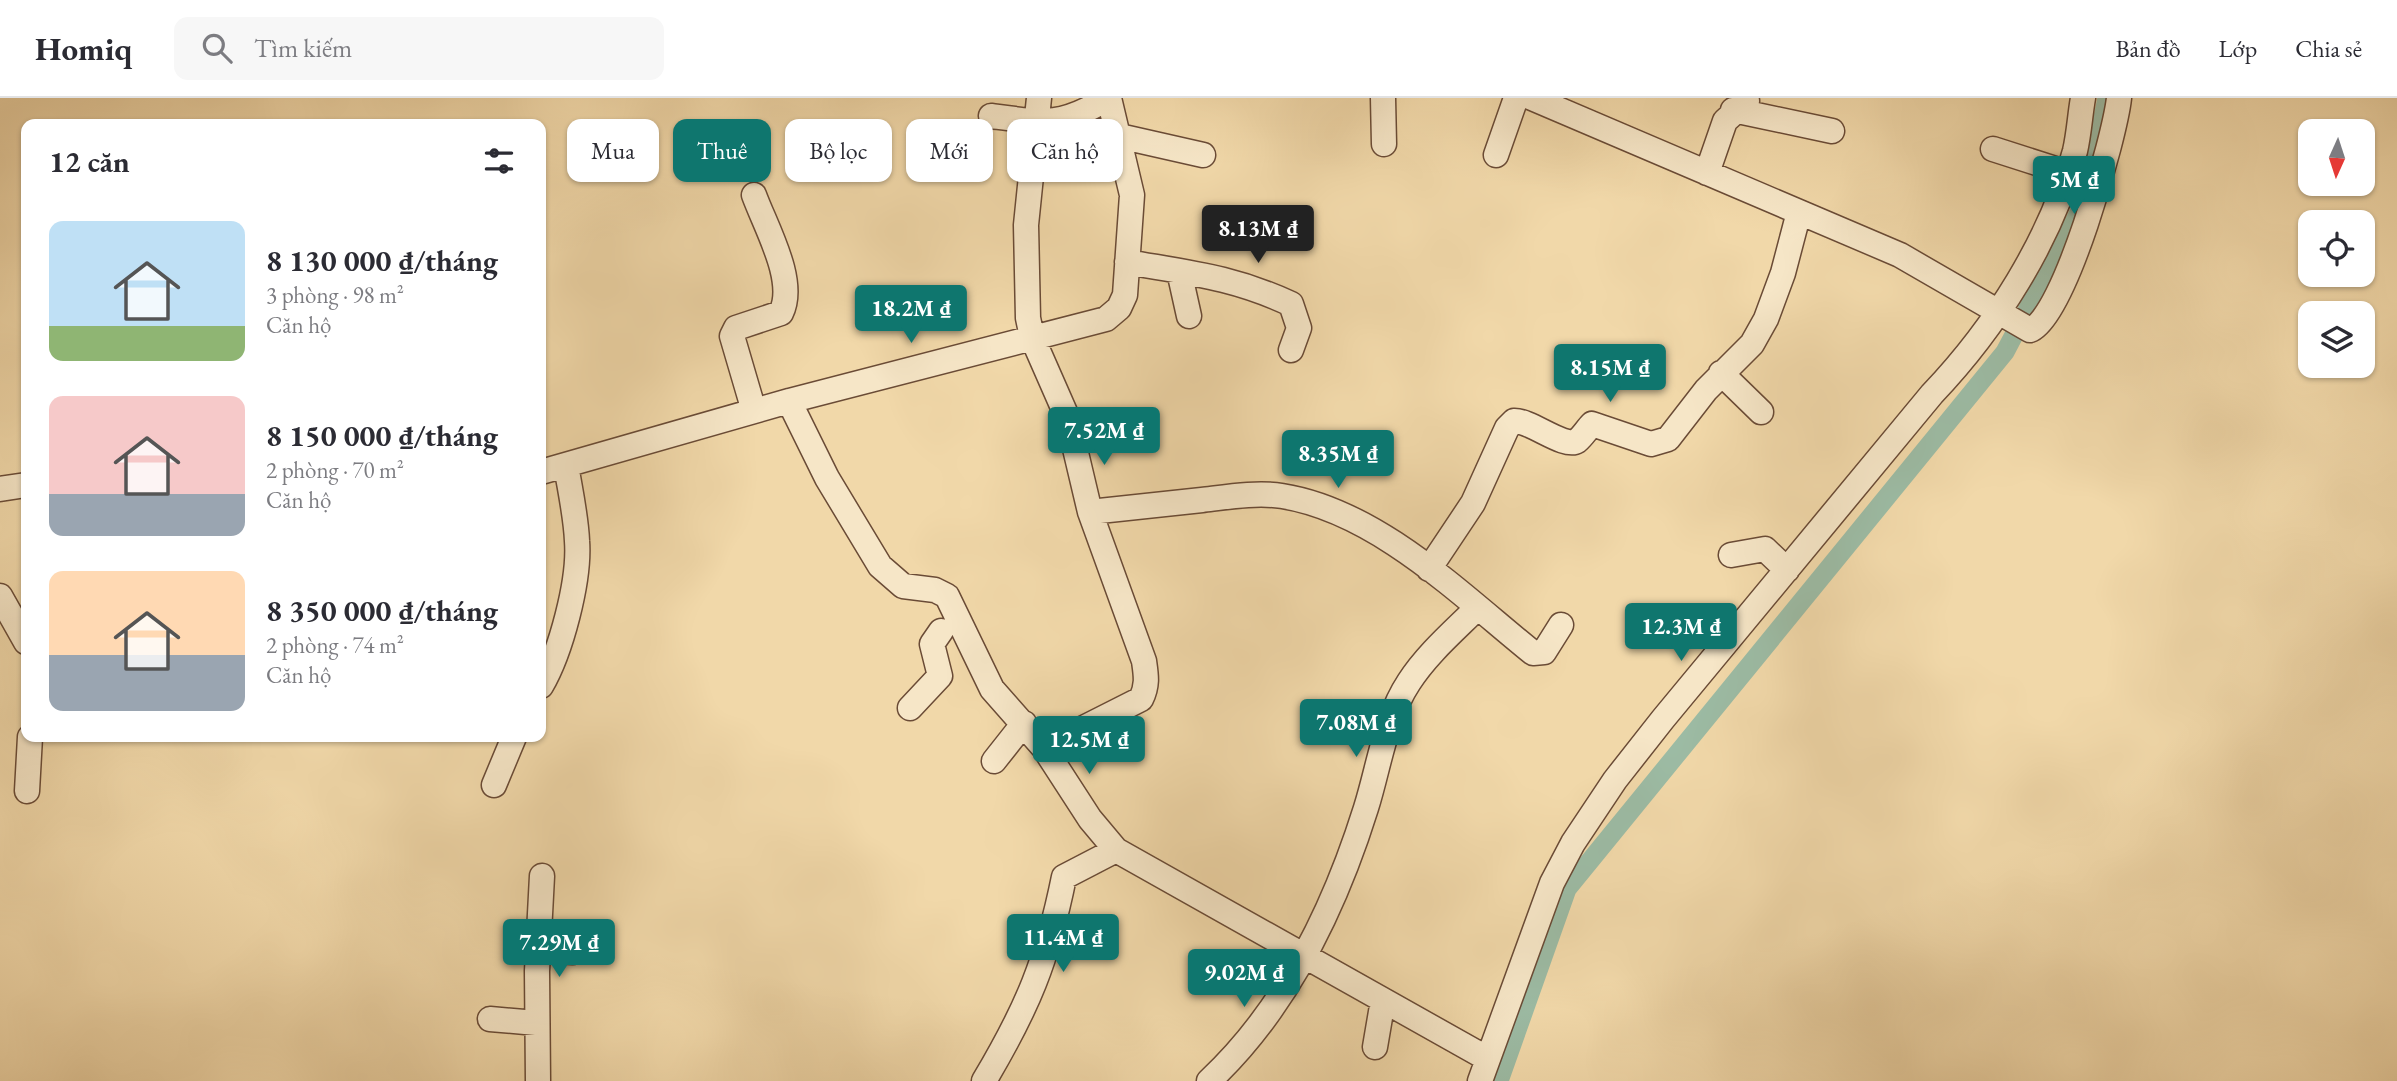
<!DOCTYPE html>
<html lang="vi">
<meta charset="utf-8">
<style>
:root{--surface:#fff;--page:#f7f7f7;--text:#2b2b33;--muted:#7c7c81;--line:#e1e1e2;--accent:#0f766e}
body{margin:0;font-family:"EB Garamond",serif;background:var(--page);color:var(--text);height:100vh;display:flex;flex-direction:column;font-size:26px;white-space:nowrap}
*{box-sizing:border-box;margin:0}
p{font-size:23px;color:var(--muted)}
.icon{flex:none;width:38px;height:38px;fill:none;stroke:currentColor;stroke-width:2;stroke-linecap:round;stroke-linejoin:round}
.map{position:relative;flex:1;overflow:hidden}
.details{position:absolute;left:21px;top:21px;width:525px;height:623px;display:flex;flex-direction:column;background:var(--surface);border-radius:14px;box-shadow:0 2px 5px #0004}
.details>*{flex:none}
.guide{position:absolute;left:567px;top:21px;width:665px;height:63px;display:flex;gap:14px}
.needle{width:46px;rotate:183deg}
.fabs{position:absolute;left:2298px;top:21px;display:grid;gap:14px}
.fabs a{display:grid;place-items:center;width:77px;height:77px;border-radius:14px;background:var(--surface);box-shadow:0 2px 5px #0004;font-size:35px}
.price{position:absolute;translate:-50% -60px;padding:0 16px;border-radius:7px;background:var(--accent);color:#fff;font-size:23px;line-height:46px;filter:drop-shadow(0 2px 4px #0008)}
.price::after{content:'';position:absolute;left:50%;top:42px;width:21px;height:16px;margin-left:-10px;background:inherit;clip-path:polygon(0 0,100% 0,50% 100%)}
.price.selected{background:#222;color:#fff}
ul{padding:0;list-style:none}
li{display:flex;align-items:center;gap:21px;height:175px;padding:0 28px}
li span{display:grid;place-items:center;flex:none;width:196px;height:140px;border-radius:14px;color:#555}
li>.icon{margin-inline-start:auto}
span .icon{width:84px;height:84px;fill:#fffc;stroke-width:1}
li b{font-size:30px}
h2{display:flex;justify-content:space-between;align-items:center;height:84px;padding:0 28px;font-size:30px}
.tag{padding:0 24px;border-radius:14px;background:var(--surface);box-shadow:0 2px 5px #0004;font-size:24px;line-height:63px}
.tag.selected{background:var(--accent);color:#fff}
header{display:flex;align-items:center;gap:42px;box-sizing:border-box;height:98px;padding:0 35px;background:var(--surface);border-bottom:2px solid var(--line)}
header strong{font-size:33px}
nav{display:flex;gap:38px;margin-inline-start:auto;font-size:24px}
.search{width:490px;height:63px;background:var(--page);display:flex;align-items:center;gap:18px;box-sizing:border-box;padding:0 24px;border-radius:14px;color:var(--muted);font-size:26px}
.map>svg:first-child{display:block}
.lines{fill:none;stroke-linecap:round;stroke-linejoin:round}
.canal{stroke:#9cbba4;stroke-width:19}
.minor-casing{stroke:#6a4b36;stroke-width:27}
.minor{stroke:#f6e6c7;stroke-width:24}
</style>
<header>
<strong>Homiq</strong>
<div class="search"><svg class="icon" aria-label="search" viewBox="0 0 24 24"><circle cx="10" cy="10" r="6"/><path d="M15 15l6 6"/></svg>Tìm kiếm</div>
<nav><a>Bản đồ</a><a>Lớp</a><a>Chia sẻ</a></nav>
</header>
<div class="map">
<svg width="2397" height="983" viewBox="0 0 2397 983">
<rect width="100%" height="100%" fill="#f1d8a9"/>
<filter id="stains"><feTurbulence type="fractalNoise" baseFrequency=".00286" numOctaves="4"/><feColorMatrix values="0 0 0 0 .2 0 0 0 0 .09 0 0 0 0 .02 0 0 0 .5 -.17"/></filter>
<radialGradient id="worn" r=".72"><stop offset=".6" stop-color="#630" stop-opacity="0"/><stop offset="1" stop-color="#630" stop-opacity=".3"/></radialGradient>
<g class="lines">
<!-- canal -->
<path class="canal" d="M2095 58 2107 0
M1499 983 1567 791 2005 254 2083 107"/>
<!-- minor casing -->
<g class="minor-casing">
<path id="minor" d="M1039 0 1026 127 1028 220 1032 239 1068 321 1090 414 1144 563C1146 577 1148 587 1141 601L1044 650
M1383 0 1384 46
M1532 0 1900 157 2030 232C2064 221 2115 38 2119 0
M1733 12 1832 33
M991 18C1044 25 1061 29 1108 0
M1119 38 1203 57
M1993 51 2068 75
M1496 57 1516 0
M1707 75 1725 23 1747 3
M1127 164C1189 175 1233 179 1291 206L1299 230 1291 252
M1179 173 1189 218
M1721 275 1761 314
M789 303 827 380 880 468 903 488 935 492 947 498 992 591 1044 650 1090 721 1116 752 1488 961
M754 313 732 238 736 230 781 215C797 183 766 130 754 97
M541 374 789 303 1106 221 1119 210 1125 197 1132 97 1109 0
M0 391 26 387
M1090 414C1127 410 1164 406 1202 402 1227 399 1257 394 1282 398 1377 413 1461 497 1533 555L1544 554 1561 527
M1731 457 1765 451 1787 472
M1429 471 1473 405 1507 330 1514 323C1530 322 1565 351 1577 343 1583 338 1587 331 1592 326L1651 346 1668 341 1706 292 1752 246 1766 221 1783 175 1799 114
M0 498 26 544
M541 588C561 554 580 482 577 443 576 418 570 392 566 367
M910 610 940 578 932 546 941 533
M994 663 1024 625
M494 687 514 639
M27 693 30 639
M538 852 573 854
M490 921 536 925
M1375 949 1383 902
M538 983 537 873 542 778
M984 983C1028 909 1047 863 1064 779L1116 752
M1209 983C1286 911 1335 809 1366 710 1379 669 1385 620 1409 584 1427 556 1454 533 1477 510
M1480 983 1552 785 1573 745 1615 682 1663 621 1932 296C1995 230 2051 142 2075 53 2079 36 2080 17 2083 0"/>
</g>
<!-- minor -->
<use href="#minor" class="minor"/>
</g>
<rect width="100%" height="100%" filter="url(#stains)"/>
<rect width="100%" height="100%" fill="url(#worn)"/>
</svg>
<div class="fabs">
<a><svg class="needle" viewBox="-14 -14 28 28"><path d="M0-13l5 13h-10z" fill="#e53935"/><path d="M0 13l5-13h-10z" fill="#7c7c81"/></svg></a>
<a><svg class="icon" aria-label="locate" viewBox="0 0 24 24"><circle cx="12" cy="12" r="6"/><path d="M12 2v4M12 18v4M2 12h4M18 12h4"/></svg></a>
<a><svg class="icon" aria-label="layers" viewBox="0 0 24 24"><path d="M12 4l9 5-9 5-9-5zM3 14l9 5 9-5"/></svg></a>
</div>
<b class="price" style="left:2074px;top:118px">5M ₫</b>
<b class="price selected" style="left:1258px;top:167px">8.13M ₫</b>
<b class="price" style="left:911px;top:247px">18.2M ₫</b>
<b class="price" style="left:1610px;top:306px">8.15M ₫</b>
<b class="price" style="left:1104px;top:369px">7.52M ₫</b>
<b class="price" style="left:1338px;top:392px">8.35M ₫</b>
<b class="price" style="left:1681px;top:565px">12.3M ₫</b>
<b class="price" style="left:1356px;top:661px">7.08M ₫</b>
<b class="price" style="left:1089px;top:678px">12.5M ₫</b>
<b class="price" style="left:1063px;top:876px">11.4M ₫</b>
<b class="price" style="left:559px;top:881px">7.29M ₫</b>
<b class="price" style="left:1244px;top:911px">9.02M ₫</b>
<div class="guide">
<a class="tag">Mua</a>
<a class="tag selected">Thuê</a>
<a class="tag">Bộ lọc</a>
<a class="tag">Mới</a>
<a class="tag">Căn hộ</a>
</div>
<section class="details">
<h2>12 căn<svg class="icon" aria-label="filters" viewBox="0 0 24 24"><path d="M4 7h16M4 17h16"/><circle cx="9" cy="7" r="2"/><circle cx="15" cy="17" r="2"/></svg></h2>
<ul>
<li><span style="background:linear-gradient(#bfe0f5 75%,#8fb573 0)"><svg class="icon" aria-label="home" viewBox="0 0 24 24"><path d="M3 11l9-7 9 7M6 9v11h12V9"/></svg></span><div><b>8 130 000 ₫/tháng</b><p>3 phòng · 98 m²</p><p>Căn hộ</p></div></li>
<li><span style="background:linear-gradient(#f6c9c9 70%,#9aa5b1 0)"><svg class="icon" aria-label="home" viewBox="0 0 24 24"><path d="M3 11l9-7 9 7M6 9v11h12V9"/></svg></span><div><b>8 150 000 ₫/tháng</b><p>2 phòng · 70 m²</p><p>Căn hộ</p></div></li>
<li><span style="background:linear-gradient(#ffd9b3 60%,#9aa5b1 0)"><svg class="icon" aria-label="home" viewBox="0 0 24 24"><path d="M3 11l9-7 9 7M6 9v11h12V9"/></svg></span><div><b>8 350 000 ₫/tháng</b><p>2 phòng · 74 m²</p><p>Căn hộ</p></div></li>
</ul>
</section>
</div>
